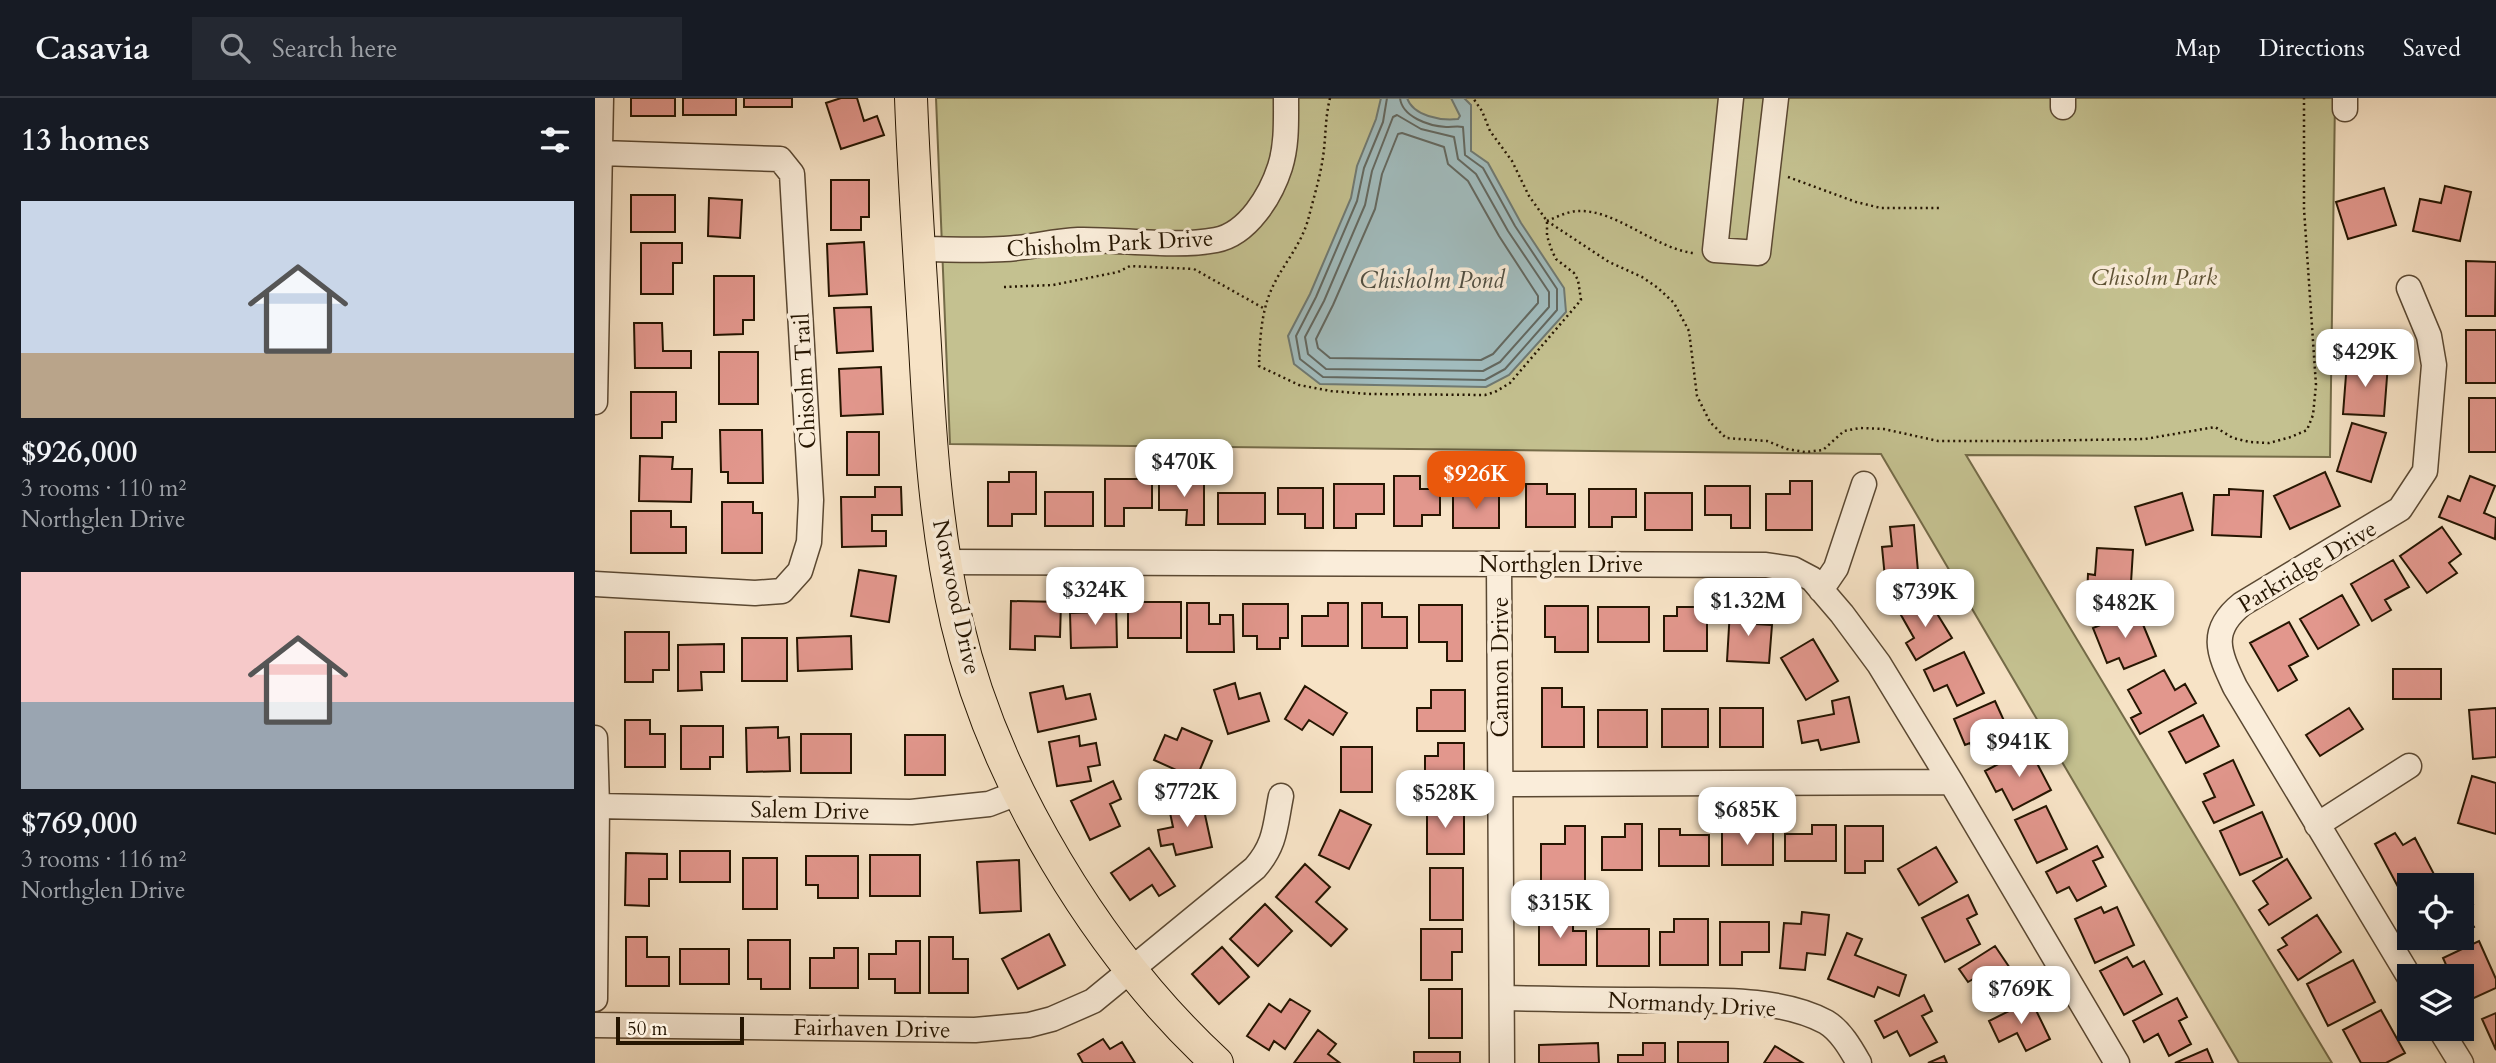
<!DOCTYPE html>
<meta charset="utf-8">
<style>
:root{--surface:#171b24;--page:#242831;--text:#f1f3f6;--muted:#9ea1a6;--line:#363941;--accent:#ea580c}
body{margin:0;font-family:Cardo,serif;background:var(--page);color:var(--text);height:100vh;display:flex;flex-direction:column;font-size:26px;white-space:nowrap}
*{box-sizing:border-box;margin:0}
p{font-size:23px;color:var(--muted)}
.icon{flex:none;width:38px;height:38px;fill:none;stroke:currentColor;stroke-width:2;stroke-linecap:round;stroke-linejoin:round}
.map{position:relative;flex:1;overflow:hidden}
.side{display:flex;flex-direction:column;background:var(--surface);width:595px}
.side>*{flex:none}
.fabs{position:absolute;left:1802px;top:775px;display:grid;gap:14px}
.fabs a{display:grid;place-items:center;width:77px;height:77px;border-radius:0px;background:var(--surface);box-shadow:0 4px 10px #0003;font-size:35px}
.scale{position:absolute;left:21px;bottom:18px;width:128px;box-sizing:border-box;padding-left:7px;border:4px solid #251501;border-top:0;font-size:19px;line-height:24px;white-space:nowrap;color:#251501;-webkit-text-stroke:5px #faedda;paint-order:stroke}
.price{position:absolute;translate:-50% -60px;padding:0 16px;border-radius:14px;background:#fff;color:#222;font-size:23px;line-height:46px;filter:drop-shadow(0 2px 4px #0008)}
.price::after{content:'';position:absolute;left:50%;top:42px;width:21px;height:16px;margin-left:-10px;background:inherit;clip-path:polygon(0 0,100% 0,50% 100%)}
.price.selected{background:var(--accent);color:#fff}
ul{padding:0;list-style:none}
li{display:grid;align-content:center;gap:14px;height:371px;padding:0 21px}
li span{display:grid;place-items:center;height:217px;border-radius:0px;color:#555}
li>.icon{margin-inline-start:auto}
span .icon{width:126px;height:126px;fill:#fffc;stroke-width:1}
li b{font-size:30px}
h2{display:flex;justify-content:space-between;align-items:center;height:84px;padding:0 21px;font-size:30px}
header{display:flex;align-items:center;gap:42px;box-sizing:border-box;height:98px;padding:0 35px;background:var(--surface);border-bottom:2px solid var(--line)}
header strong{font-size:33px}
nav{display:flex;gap:38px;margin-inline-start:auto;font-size:24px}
.search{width:490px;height:63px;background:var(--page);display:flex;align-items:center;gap:18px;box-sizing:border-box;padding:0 24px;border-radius:0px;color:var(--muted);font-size:26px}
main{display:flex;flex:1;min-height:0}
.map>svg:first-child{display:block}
.green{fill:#c4c190;stroke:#746b48;stroke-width:2}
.water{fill:#a1bcbe;stroke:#6f7972;stroke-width:2}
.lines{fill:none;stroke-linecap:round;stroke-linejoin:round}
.shore{stroke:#636860;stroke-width:2}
.building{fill:#e2978d;stroke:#251501;stroke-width:2}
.minor-casing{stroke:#5a4832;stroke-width:27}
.major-casing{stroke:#251501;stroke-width:34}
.path{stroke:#251501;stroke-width:2.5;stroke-dasharray:2 3.5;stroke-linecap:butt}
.minor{stroke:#faedda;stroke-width:24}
.major{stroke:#f7e3c6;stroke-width:32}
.labels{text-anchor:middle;stroke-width:7;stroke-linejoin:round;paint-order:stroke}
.street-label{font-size:23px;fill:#251501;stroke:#faedda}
.park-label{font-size:23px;font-style:italic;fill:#5d5133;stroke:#faedda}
.water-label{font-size:24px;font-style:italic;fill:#504f43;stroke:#faedda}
</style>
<header>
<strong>Casavia</strong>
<div class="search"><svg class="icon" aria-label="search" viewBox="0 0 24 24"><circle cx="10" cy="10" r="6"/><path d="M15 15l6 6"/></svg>Search here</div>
<nav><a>Map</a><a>Directions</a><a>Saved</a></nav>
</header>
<main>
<section class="side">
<h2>13 homes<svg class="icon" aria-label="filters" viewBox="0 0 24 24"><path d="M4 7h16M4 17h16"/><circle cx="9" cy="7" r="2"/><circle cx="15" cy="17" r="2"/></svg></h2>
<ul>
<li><span style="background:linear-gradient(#c9d6e8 70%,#b9a48a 0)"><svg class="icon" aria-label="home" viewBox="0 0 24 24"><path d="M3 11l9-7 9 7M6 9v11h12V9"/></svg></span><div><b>$926,000</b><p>3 rooms · 110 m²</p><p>Northglen Drive</p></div></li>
<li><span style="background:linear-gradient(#f6c9c9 60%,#9aa5b1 0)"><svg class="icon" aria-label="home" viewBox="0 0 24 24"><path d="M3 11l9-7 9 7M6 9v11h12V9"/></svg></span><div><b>$769,000</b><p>3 rooms · 116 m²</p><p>Northglen Drive</p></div></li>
</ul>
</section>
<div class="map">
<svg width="1901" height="965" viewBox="0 0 1901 965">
<rect width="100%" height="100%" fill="#f7e3c6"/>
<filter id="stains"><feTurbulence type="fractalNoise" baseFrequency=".00286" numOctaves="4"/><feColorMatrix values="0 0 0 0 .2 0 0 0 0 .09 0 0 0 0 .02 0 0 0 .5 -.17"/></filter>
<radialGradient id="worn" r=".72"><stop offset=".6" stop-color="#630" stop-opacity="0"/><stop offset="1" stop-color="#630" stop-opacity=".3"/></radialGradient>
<!-- green -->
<path class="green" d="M341 0H1740L1735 359 1371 357 1737 965H1644L1286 356 355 346Z"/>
<!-- water -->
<path class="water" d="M786 0H812C818 18 846 23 863 21L865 18 856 0H869L876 7V53L893 65 926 125 969 190 971 214 914 277 891 289 725 286 699 266 693 238 715 196 756 100 762 68 781 21Z"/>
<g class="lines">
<!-- shore -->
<path class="shore" d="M792 0 788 24 769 70 762 103 721 199 701 238 705 261 728 279 890 282 910 271 962 212V191L920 128 888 70 870 57 868 29C863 28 857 29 851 29 834 28 807 19 805 0
M802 17 826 31 859 39 863 61 881 76 913 133 954 194V209L905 264 888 273 731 271 713 256 710 239 729 203 770 107 777 73 798 19Z
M807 35 849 49 853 66 873 83 904 138 943 198V205L898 256 886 262 735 260 723 250 721 241 738 207 780 111 787 76 803 36Z"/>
</g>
<!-- building -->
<path class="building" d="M36 0H80V18H36Z
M88 0H141V17H88Z
M149 0H197V9H149Z
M246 0H262L269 23 282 18 289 37 246 51 231 5Z
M236 82H274V119H266V132H236Z
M1850 88 1876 94 1865 143 1818 133 1825 101 1846 105Z
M1789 90 1801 127 1753 141 1741 104Z
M36 97H80V134H36Z
M114 100 147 102 145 140 113 138Z
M269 144 272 196 234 198 232 146Z
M46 145H87V165H78V196H46Z
M1871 163 1901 164 1900 218H1871Z
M119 178H159V222H148V236L119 237Z
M276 209 278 253 242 255 239 210Z
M39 225H67L68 253H96V270H40Z
M1871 232H1901V285H1871Z
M124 254H163V306H124Z
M1752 264 1793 266 1789 318 1748 316Z
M286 269 288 316 246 318 244 271Z
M36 294H81V324H67V340H36Z
M1874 300H1901V354H1874Z
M1757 325 1791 335 1776 384 1742 373Z
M125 332H167L168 385H133V374H126Z
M252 334H284V377H252Z
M45 358 78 359 77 371H97L96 404 44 403Z
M414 374H441V416H417V428H393V384H414Z
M1730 374 1745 408 1695 431 1679 398Z
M799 378H825V391H845V417H827V428H799Z
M1875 378 1900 388 1889 415 1901 420 1900 441 1844 419 1853 398 1865 403Z
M510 381H557V410H529V428H510Z
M564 383 609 384V427H591L592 412H564Z
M1195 383H1217V432H1171V396H1195Z
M739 386H789V416H761V430H739Z
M931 386H952V396H980V429H931Z
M1110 388H1155V430H1136V417H1110Z
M280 389H306L307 417H277V433H291V448L247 449 246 399H280Z
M683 390H728V430H710V416H683Z
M994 391H1041V419H1017V429H994Z
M1634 391 1668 393 1666 439 1617 437 1619 397H1634Z
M450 394H498V428H450Z
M623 395H670V426H623Z
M1050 395H1097V432H1050Z
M1587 395 1598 432 1551 447 1540 409Z
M858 397H904V430H858Z
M127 404H158V415H167V455H127Z
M36 413H76V429H91V455H36Z
M1319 427 1325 497 1292 501 1287 449 1297 448 1295 429Z
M1847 429 1866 456 1854 465 1862 475 1832 495 1805 458Z
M1502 450 1538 452 1535 501 1492 498 1493 476 1500 477Z
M1798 462 1814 489 1790 502 1796 512 1777 523 1756 486Z
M264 472 301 478 294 524 256 518Z
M1747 497 1764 527 1723 551 1705 521Z
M1333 501 1357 540 1321 562 1311 545 1319 540 1306 517Z
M416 503 466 504 465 539 440 538V552L415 551Z
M500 503H521L522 549 476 550 475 515 500 514Z
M533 504H586V540H533Z
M592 505H614V526H625V517H638L639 554H592Z
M733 505H753V548H707V518H733Z
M767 505H787V519H812V550H767Z
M648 506H693V540H685V551H662V538H648Z
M824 507H867V563H852V544H824Z
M950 508H993V554H960V539H950Z
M1003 509H1054V544H1003Z
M1082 509H1112V553H1069V518H1082Z
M1135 512 1162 514 1161 526 1177 527 1174 565 1132 563Z
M1542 512 1561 558 1529 571 1524 560 1512 565 1498 530Z
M1694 524 1713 558 1694 568 1702 582 1683 593 1655 545Z
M30 534H74V572H58V584H30Z
M256 538 257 571 203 573 202 540Z
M147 540H192V583H147Z
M1218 541 1243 583 1211 602 1186 560Z
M129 546V574H106L107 592 83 593V547Z
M1369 554 1389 595 1362 608 1352 587 1339 593 1329 572Z
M1798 571H1846V601H1798Z
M1569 572 1580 592 1590 586 1601 605 1545 636 1536 620 1546 615 1533 592Z
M640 585 644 601 665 595 674 623 633 636 619 592Z
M468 588 471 601 495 596 501 621 443 634 435 595Z
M710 588 752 615 738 637 714 622 707 632 690 621Z
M947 590H967V609H989V649H947Z
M836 592H870V633H822V610H836Z
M1254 599 1264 644 1226 652 1223 642 1207 645 1203 623 1239 616 1237 603Z
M1400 603 1420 647 1383 662 1375 645 1370 647 1359 621Z
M1125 610H1168V649H1125Z
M1754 610 1768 631 1725 658 1711 637Z
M1901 610V659L1878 661 1874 612Z
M1067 611H1113V649H1067Z
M1003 612H1052V649H1003Z
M1608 617 1624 648 1591 665 1574 634Z
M30 622H55V636H70V669H30Z
M86 628H128V659H115V671H86Z
M183 629V640L194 639 195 673 152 674 151 630Z
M587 630 617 643 601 681 559 662 570 637 582 642Z
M206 636H256V675H206Z
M310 637H350V677H310Z
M484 638 485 648 501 645 505 667 493 669 496 683 462 688 454 644Z
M843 645H869V694H841V681H830V658H843Z
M746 649H777V694H746Z
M1434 650 1456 692 1418 712 1407 691 1401 694 1390 673Z
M1638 662 1659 707 1619 725 1608 704 1620 699 1609 676Z
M1877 678 1901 685V736L1863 725Z
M518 683 526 701 515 706 525 728 495 742 476 703Z
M607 703 617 749 581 757 578 746 566 748 563 732 578 729 574 710Z
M1451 708 1472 751 1442 765 1420 722Z
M832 709H869V756H832Z
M745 712 776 727 754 771 724 757Z
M1667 714 1687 759 1645 777 1625 733Z
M1030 726H1047V772H1007V739H1030Z
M1217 727H1241V763H1190V736H1217Z
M970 728H990V783H946V746H970Z
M1250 728H1288V763H1270V775H1250Z
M1064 731H1085V737H1114V768H1064Z
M1127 731H1178V767H1127Z
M1800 735 1808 747 1820 740 1841 780 1827 788H1815V794L1808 798 1780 746Z
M1502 748 1508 759 1498 763 1511 788 1482 803 1474 789 1462 795 1451 774Z
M1341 749 1362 784 1324 807 1303 771Z
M554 750 580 788 564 798 557 787 535 802 516 775Z
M85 753H135V784H85Z
M31 755 72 756V781H54V808L30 807Z
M275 757H325V798H275Z
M211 758H263V800H223V787H211Z
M148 760H182V811H148Z
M1692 761 1716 800 1674 827 1664 812 1673 806 1658 783Z
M424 762 426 813 385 815 382 764Z
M710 766 735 789 721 804 752 831 736 848 681 799Z
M835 770H868V822H835Z
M1867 788 1878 806 1868 812 1879 829 1867 836Z
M1373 797 1382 816 1372 821 1385 846 1350 864 1327 820Z
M670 806 697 833 663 868 635 841Z
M1506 809 1509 815 1522 809 1539 847 1500 865 1480 821Z
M944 810H967V822H978V833H991V867H944Z
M1207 814 1234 817 1230 857 1212 855 1210 872 1185 870 1189 825 1206 826Z
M1722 817 1746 854 1703 882 1683 852 1692 847 1687 840Z
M1079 821H1113V867H1065V834H1079Z
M1125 824H1174V854H1147V867H1125Z
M826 831H867V854H857V882H826Z
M1002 831H1054V868H1002Z
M1252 835 1267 841 1260 857 1311 877 1304 898 1283 889 1279 899 1233 881Z
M454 836 470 867 423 891 407 861Z
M31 839H52V859H74V888H31Z
M334 839H358V861H373V895H334Z
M1836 840H1861L1843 851Z
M153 842H195V891H166V881H153Z
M301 843H325V895H300V881H274V856H301Z
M1884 843 1901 881V890L1868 905 1867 878H1856L1848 860Z
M1400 848 1425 885 1396 904 1380 880 1373 884 1364 871Z
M627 849 654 879 624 906 597 876Z
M239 850H263V890H215V860H239Z
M85 851H134V886H85Z
M1532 859 1538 869 1549 863 1567 896 1529 917 1505 873Z
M1758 862 1780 904 1733 928 1712 886Z
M834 891H867V940H834Z
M1329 897 1337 913 1327 918 1342 944 1315 958 1302 933 1289 940 1280 923Z
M1582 900 1592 919 1584 923 1596 946 1574 958 1563 936 1549 944 1538 923Z
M695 901 715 913 690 951 679 943 674 952 652 938 674 906 686 914Z
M1436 902 1455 941 1431 953 1422 935 1404 944 1394 923Z
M1786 912 1810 955 1791 965H1766L1748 932Z
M1901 915V952L1887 921Z
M723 932 741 946 733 956 745 965H699Z
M508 941 515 951 527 944 540 965H488L483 956Z
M1083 944H1133V965H1083Z
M1003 945 1004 965H944V947Z
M1048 945H1070V965H1023V957H1048Z
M1180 948 1208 965H1169Z
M1612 951 1618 965H1580Z
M819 954H865V965H819Z
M1349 958 1352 965H1333Z"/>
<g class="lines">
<!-- minor casing -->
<g class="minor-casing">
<path id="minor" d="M1136 0 1120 152 1163 155 1181 0
M1468 0V9
M1750 11V0
M324 151C352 151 381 153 409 151 434 150 458 143 483 142 525 141 581 150 621 142 653 136 676 97 685 69 692 47 691 23 691 0
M1814 190 1834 238 1839 267 1830 373 1805 411 1647 506C1613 533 1624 555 1640 589L1815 880
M0 304 6 0
M349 464 1171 467 1198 471 1217 481 1247 516 1284 566 1356 684 1522 965
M904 466 907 965
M0 486 160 495 187 493 205 473 214 444 216 402 197 76 185 61 6 55
M1226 492 1241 470 1269 386
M0 640 2 708 0 901
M906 686 1356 684
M2 708 316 714 394 706 425 694
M1722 727 1814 668
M908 900C958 901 1007 902 1057 902 1111 903 1183 898 1231 924 1246 933 1256 951 1264 965
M0 927 380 932 434 927 457 921 498 903 660 770C681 746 680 728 686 698
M1845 931 1866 965"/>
</g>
<!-- major casing -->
<g class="major-casing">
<path id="major" d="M316 0C319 83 325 165 330 248 335 341 341 434 362 525 399 684 503 855 622 965"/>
</g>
<!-- path -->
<path class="path" d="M735 0C730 20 731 39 728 59 725 80 718 102 713 122 706 146 691 163 680 184 666 210 665 240 664 268L704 287 736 293 774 296 890 297 900 294 915 285 986 202 983 182 979 175 961 161 957 153 952 138V123L934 98 917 63 895 33 887 13 878 0
M1193 79 1261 104 1286 110H1347
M952 123 1014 164 1047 179 1063 190 1079 205 1094 233 1102 298 1115 324 1131 340 1172 343 1192 351 1210 354 1228 352 1249 333 1265 330 1289 331 1343 343H1429L1550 341 1620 329 1638 340 1655 344 1674 345 1696 339 1712 332 1718 317 1721 287 1709 111V0
M952 123C962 119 973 113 984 113 1022 112 1059 150 1098 155
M599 171 670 211
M409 189 458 187 523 174 535 168 598 171"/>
<!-- minor -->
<use href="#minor" class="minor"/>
<!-- major -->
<use href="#major" class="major"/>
</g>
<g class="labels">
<!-- street labels -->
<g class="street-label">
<text transform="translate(515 145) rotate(-3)" y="8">Chisholm Park Drive</text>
<text transform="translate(209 283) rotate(-93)" y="8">Chisolm Trail</text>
<text x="966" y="474">Northglen Drive</text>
<text transform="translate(1712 468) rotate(-31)" y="8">Parkridge Drive</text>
<text transform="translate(362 499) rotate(78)" y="8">Norwood Drive</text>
<text transform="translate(905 569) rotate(-90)" y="8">Cannon Drive</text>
<text transform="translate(215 712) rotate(1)" y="8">Salem Drive</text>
<text transform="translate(1097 906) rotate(3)" y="8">Normandy Drive</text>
<text transform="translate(277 930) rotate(1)" y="8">Fairhaven Drive</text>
</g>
<!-- park labels -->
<g class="park-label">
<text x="1559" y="187">Chisolm Park</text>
</g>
<!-- water labels -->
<g class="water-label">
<text x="837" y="190">Chisholm Pond</text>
</g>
</g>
<rect width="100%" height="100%" filter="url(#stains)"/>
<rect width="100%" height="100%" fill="url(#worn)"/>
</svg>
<div class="fabs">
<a><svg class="icon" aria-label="locate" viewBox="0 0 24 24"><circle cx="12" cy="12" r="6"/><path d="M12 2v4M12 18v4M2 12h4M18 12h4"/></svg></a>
<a><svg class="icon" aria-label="layers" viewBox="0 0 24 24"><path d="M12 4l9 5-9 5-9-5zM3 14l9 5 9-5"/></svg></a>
</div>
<div class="scale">50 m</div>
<b class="price" style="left:1770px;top:291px">$429K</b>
<b class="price" style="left:589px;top:401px">$470K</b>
<b class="price selected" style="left:881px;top:413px">$926K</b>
<b class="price" style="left:500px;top:529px">$324K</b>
<b class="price" style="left:1330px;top:531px">$739K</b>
<b class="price" style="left:1153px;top:540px">$1.32M</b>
<b class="price" style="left:1530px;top:542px">$482K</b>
<b class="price" style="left:1424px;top:681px">$941K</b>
<b class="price" style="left:592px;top:731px">$772K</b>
<b class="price" style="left:850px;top:732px">$528K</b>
<b class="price" style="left:1152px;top:749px">$685K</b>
<b class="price" style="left:965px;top:842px">$315K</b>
<b class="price" style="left:1426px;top:928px">$769K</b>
</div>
</main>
